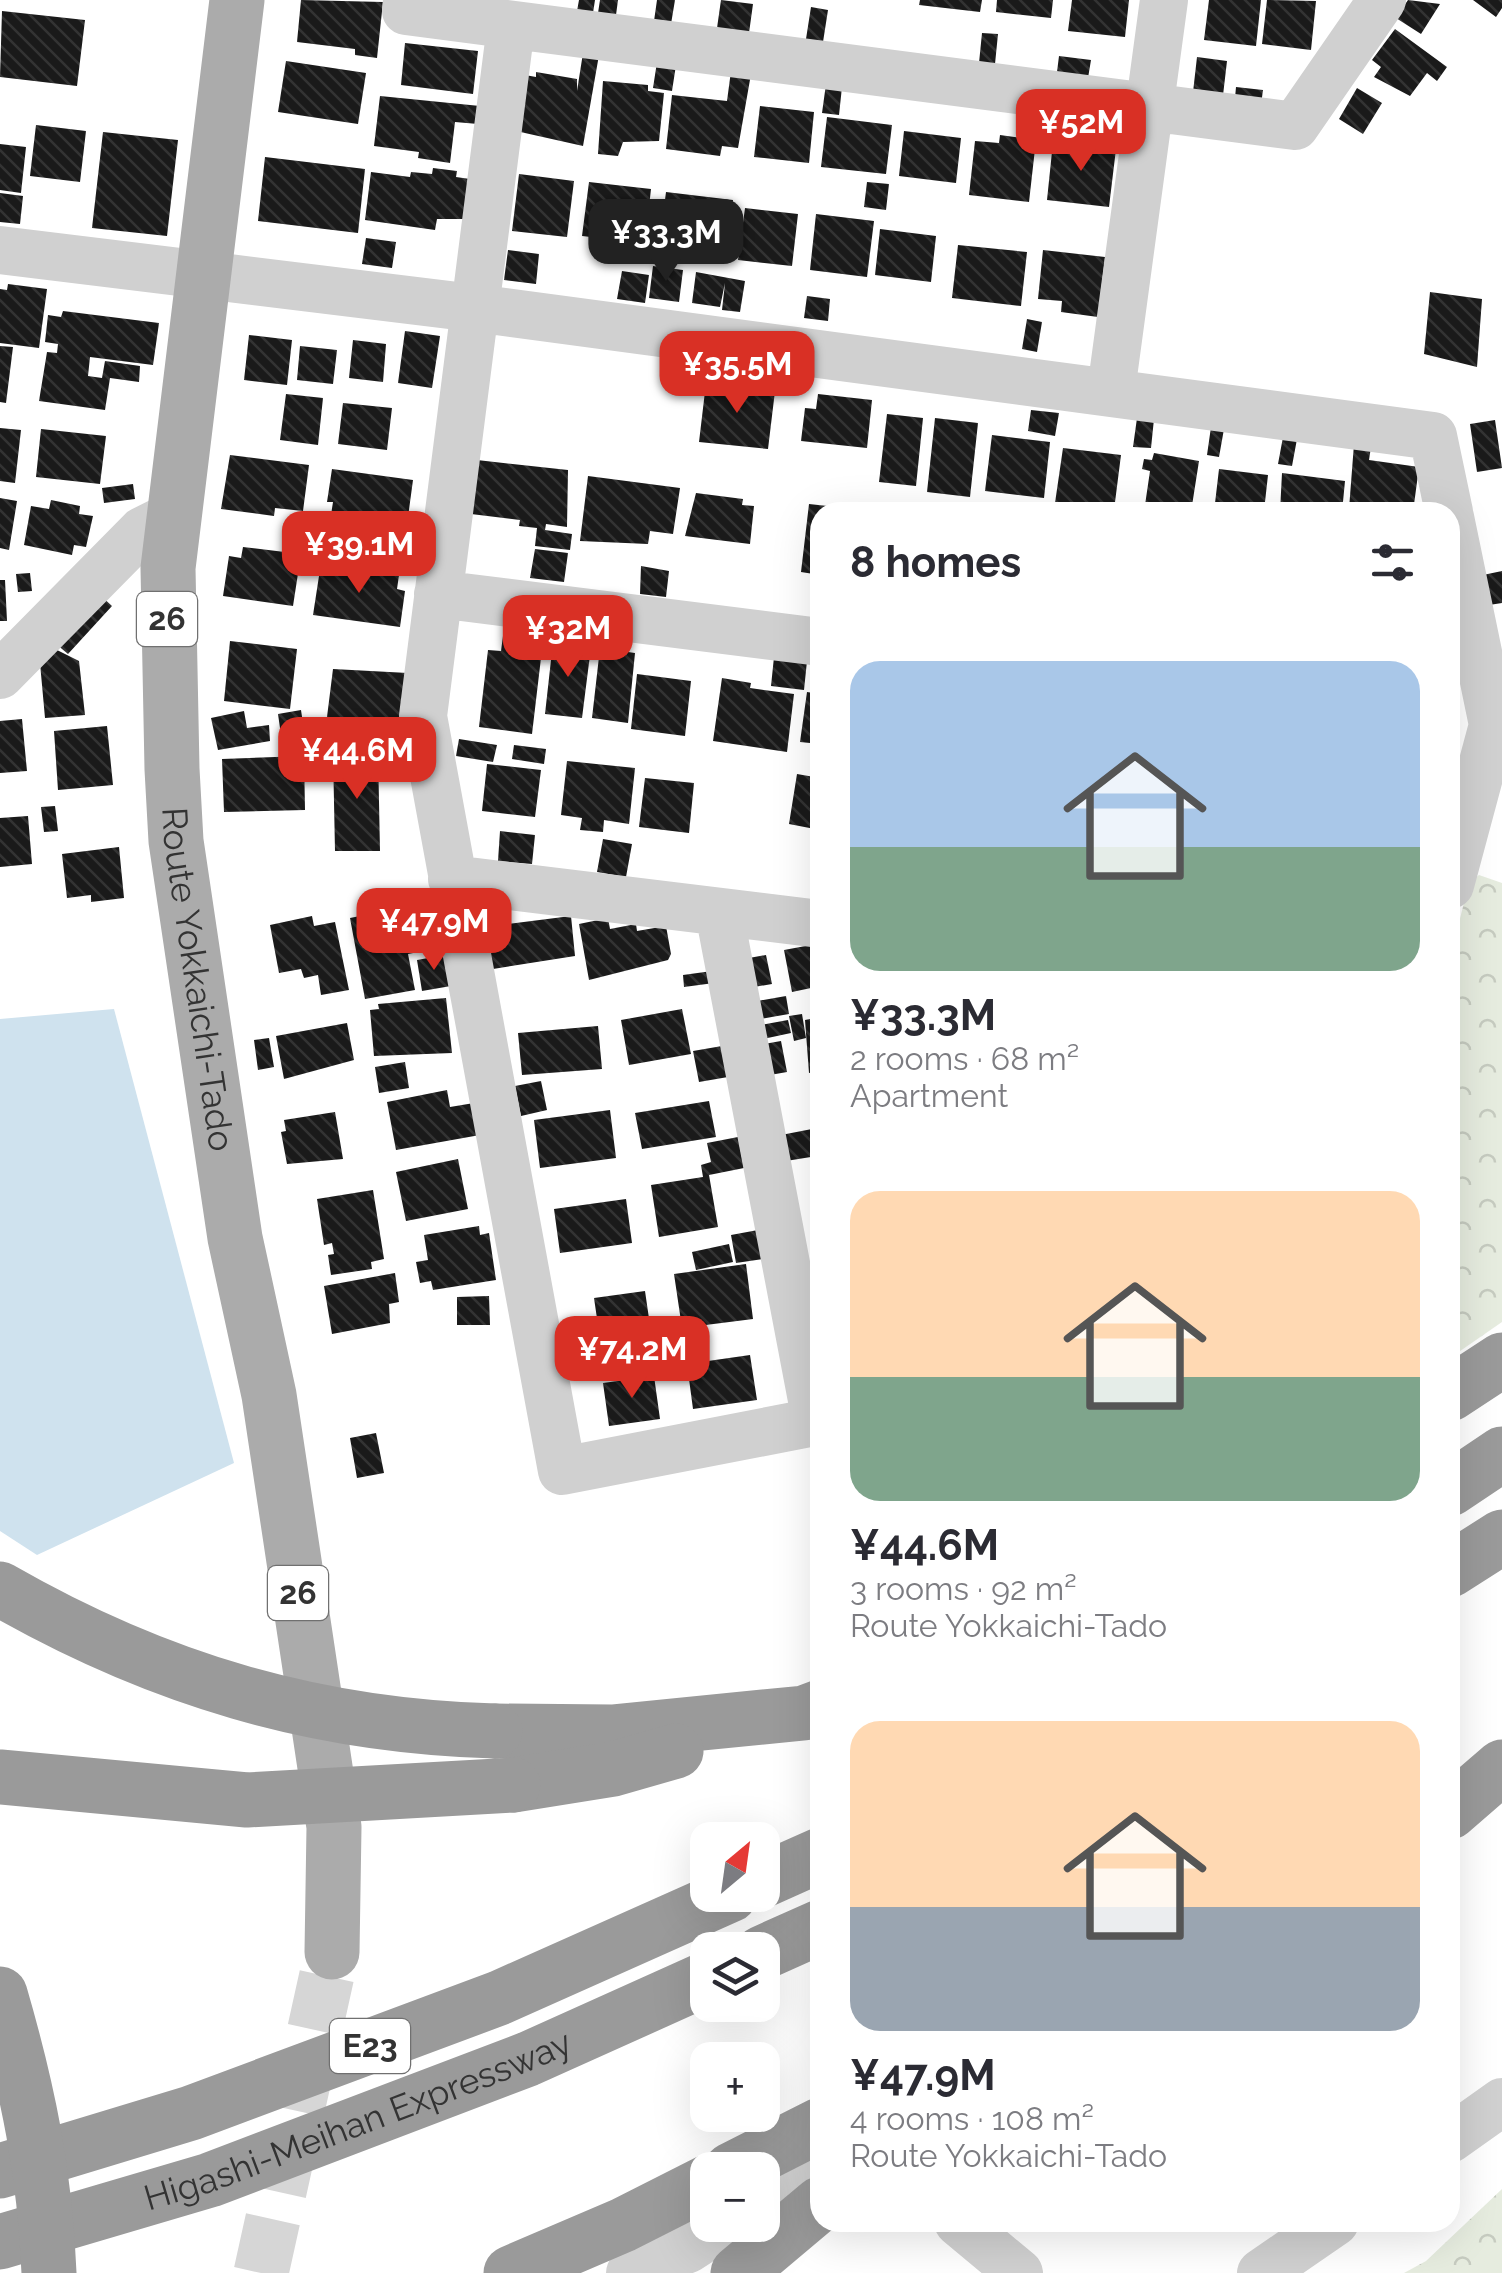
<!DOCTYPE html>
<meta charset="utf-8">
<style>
:root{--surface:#fff;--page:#f7f7f7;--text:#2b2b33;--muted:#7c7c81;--accent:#d93025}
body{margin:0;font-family:Raleway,sans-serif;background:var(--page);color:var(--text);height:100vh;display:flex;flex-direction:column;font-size:38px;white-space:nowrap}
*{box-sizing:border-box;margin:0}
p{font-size:32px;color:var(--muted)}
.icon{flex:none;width:55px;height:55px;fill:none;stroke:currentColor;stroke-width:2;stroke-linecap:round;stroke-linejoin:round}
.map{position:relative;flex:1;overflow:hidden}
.drawer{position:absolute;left:810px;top:502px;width:650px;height:1730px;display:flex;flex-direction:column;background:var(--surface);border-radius:30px;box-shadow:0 10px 40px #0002}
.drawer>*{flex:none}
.needle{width:65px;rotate:29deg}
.buttons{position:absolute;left:690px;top:1822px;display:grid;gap:20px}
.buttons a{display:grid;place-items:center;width:90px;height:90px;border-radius:20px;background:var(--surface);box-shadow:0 10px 40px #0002;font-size:50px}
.price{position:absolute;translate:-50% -85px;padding:0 22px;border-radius:20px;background:var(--accent);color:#fff;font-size:32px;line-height:65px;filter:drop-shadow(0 2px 5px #0008)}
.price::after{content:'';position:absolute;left:50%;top:60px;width:30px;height:22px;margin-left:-15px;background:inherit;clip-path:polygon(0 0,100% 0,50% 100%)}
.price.active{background:#222;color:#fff}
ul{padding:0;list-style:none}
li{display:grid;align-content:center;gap:20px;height:530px;padding:0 40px}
li span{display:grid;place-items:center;height:310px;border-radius:30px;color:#555}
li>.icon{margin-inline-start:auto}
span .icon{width:180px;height:180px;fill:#fffc;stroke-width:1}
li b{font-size:42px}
h2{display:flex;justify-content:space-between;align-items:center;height:120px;padding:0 40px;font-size:42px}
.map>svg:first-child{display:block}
.forest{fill:url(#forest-crowns)}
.water{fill:#cfe2ee}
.building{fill:url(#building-back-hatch)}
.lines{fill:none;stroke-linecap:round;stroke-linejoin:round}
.primary-tunnel{stroke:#d6d6d6;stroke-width:55;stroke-dasharray:55 28;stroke-linecap:butt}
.minor{stroke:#d0d0d0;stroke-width:48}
.primary{stroke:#ababab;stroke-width:55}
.motorway{stroke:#9a9a9a;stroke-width:55}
.motorway-bridge{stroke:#9a9a9a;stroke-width:55}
.labels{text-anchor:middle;stroke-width:10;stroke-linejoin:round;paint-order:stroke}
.shield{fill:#fff;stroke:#707070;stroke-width:2.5}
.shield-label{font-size:32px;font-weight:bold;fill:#333}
.street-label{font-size:35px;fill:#333;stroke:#fff}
</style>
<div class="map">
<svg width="1502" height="2273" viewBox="0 0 1502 2273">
<defs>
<pattern id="forest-crowns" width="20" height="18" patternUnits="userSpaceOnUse" patternTransform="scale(2.5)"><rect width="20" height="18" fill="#e6ecdf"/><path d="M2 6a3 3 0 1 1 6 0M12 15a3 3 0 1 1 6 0" fill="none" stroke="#c6cbc0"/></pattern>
<pattern id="building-back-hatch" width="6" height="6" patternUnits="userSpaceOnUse" patternTransform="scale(2.5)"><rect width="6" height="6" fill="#1a1a1a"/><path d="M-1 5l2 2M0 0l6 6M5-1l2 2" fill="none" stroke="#333"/></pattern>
</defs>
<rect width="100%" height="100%" fill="#fff"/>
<!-- forest -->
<path class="forest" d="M1479 875 1502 883V1322L1450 1358V958L1469 883Z
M1502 2189V2273H1404L1426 2261Z"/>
<!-- water -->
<path class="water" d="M114 1009 234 1463 37 1555 0 1531V1019Z"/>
<!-- building -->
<path class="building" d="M301 0 383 2 377 58 355 55V49L297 42Z
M579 0H595L593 13 577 11Z
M600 0H618L616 15 598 13Z
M657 0H675L671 24 654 21Z
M721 0 753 4 749 33 717 28Z
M920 0H982L980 12 919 5Z
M997 0H1053L1051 18 996 12Z
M1072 0H1129L1125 37 1068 31Z
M1209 0H1261L1256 46 1204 40Z
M1267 0 1316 1 1311 50 1262 44Z
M1408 0 1440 4 1421 34 1396 18Z
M1473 0H1502V8L1496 17Z
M811 7 828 10 823 42 806 39Z
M2 11 85 20 77 86 0 77Z
M1395 29 1447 67 1437 81 1427 73 1410 96 1374 77 1381 67 1372 60Z
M982 33 998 34 995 64 979 63Z
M405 43 478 51 473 94 401 85Z
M583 53 599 55 583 146 516 131 525 75 536 77V72L577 79V91Z
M1059 56 1091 60 1088 78 1057 72Z
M1197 57 1227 61 1222 104 1192 101Z
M286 61 366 73 358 124 278 112Z
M657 62 676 65 672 91 653 88Z
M731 71 751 74 738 148 722 146 720 156 666 149 672 95 727 101Z
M603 81 648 85V91L664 93 659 141 623 142 618 156 598 154Z
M826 84 842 87 839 115 822 113Z
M1236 87 1263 90 1260 112 1234 109Z
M1357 88 1382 103 1363 134 1339 119Z
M380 96 480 106 478 124 455 122 450 163 418 158 419 152 374 146Z
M760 106 814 112 809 163 754 157Z
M827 117 892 125 886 174 821 167Z
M36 125 86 131 80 182 30 176Z
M904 131 961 138 956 183 899 176Z
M103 132 178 140 167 236 92 228Z
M1000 135 1036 140 1029 202 969 195 975 141 999 143Z
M1053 142 1116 149 1109 207 1047 200Z
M0 144 26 147 21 193 0 190Z
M265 157 365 169 358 233 258 221Z
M433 168 457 171 456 177 470 179 465 219H437L435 230 365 220 371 172 410 177 411 172 432 174Z
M519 174 574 181 567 237 512 231Z
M589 182 651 189 645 243 582 236Z
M867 182 889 184 886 210 864 207Z
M666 192 733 200 727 248 706 246 705 251 659 246Z
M0 193 23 196 20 224 0 222Z
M745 208 798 214 792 266 738 260Z
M816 214 874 221 867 277 810 270Z
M880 229 936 236 931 282 875 275Z
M366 238 396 242 392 268 362 264Z
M958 245 1027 252 1021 306 952 298Z
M508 250 539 254 536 284 504 280Z
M1043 250 1105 257 1098 317 1061 312 1062 301 1038 299Z
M653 266 683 270 679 302 649 298Z
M622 271 649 275 645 303 617 299Z
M696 272 745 281 740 312 722 310 725 283 720 307 692 303Z
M8 284 47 289 39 348 0 343V289L7 290Z
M1430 292 1482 299 1477 367 1424 354Z
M807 296 830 299 828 321 804 318Z
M63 311 159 323 153 365 90 357 88 376 102 378 105 361 140 366 139 382 110 378 105 410 39 401 47 352 57 353 58 344 45 342 48 315 61 317Z
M1027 319 1042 322 1037 352 1022 349Z
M405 331 440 336 432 388 398 383Z
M249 335 292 340 287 385 244 380Z
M353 340 386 344 383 382 349 378Z
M0 346 13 347 6 403 0 402Z
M300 346 337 350 333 384 297 380Z
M706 383 775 391 768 449 699 442Z
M286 394 323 398 318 445 280 440Z
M818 394 872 400 867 448 801 441 805 408 816 409Z
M343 403 392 408 387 450 338 444Z
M1031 410 1059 413 1055 436 1028 431Z
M887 414 923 418 916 486 879 482Z
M935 418 978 423 970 497 927 492Z
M1137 418 1154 419 1151 448 1133 447Z
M1495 420 1502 468 1477 472 1470 424Z
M1211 427 1224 429 1219 457 1207 455Z
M0 428 21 430 15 483 0 481Z
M41 429 106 436 100 484 36 477Z
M992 435 1050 442 1044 498 985 491Z
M1283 437 1297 439 1292 466 1278 464Z
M1354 444 1371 447 1369 460 1419 467 1413 512 1349 509Z
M1063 448 1121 455 1114 510 1055 503Z
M1154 453 1199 461 1191 512H1144L1150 471 1142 469 1144 459 1152 460Z
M230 455 309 465 303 511 275 508 274 516 221 509Z
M477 460 568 470 567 527 546 524 545 530 572 534 570 550 535 546 537 528 519 526 520 520 471 514Z
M332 469 413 480 406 532 355 524 356 519 331 515 333 502H327Z
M1219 469 1268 475 1264 511 1234 508V512H1214Z
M1282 473 1345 481 1342 512H1280Z
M588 476 680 488 673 534 650 531 648 544 580 541Z
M133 484 135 499 104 503 102 488Z
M696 493 743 499 742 505 754 506 750 544 685 536Z
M0 498 17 501 9 550 0 548Z
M51 500 80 506 79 514 93 516 86 547 74 545 72 555 24 545 31 506 49 509Z
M809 504 864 510 820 512V575L801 572Z
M243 547 301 554 293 606 223 596 229 556 241 558Z
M535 549 568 553 564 582 530 578Z
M347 550 412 558 410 573 345 565Z
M321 563 399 575 397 589 405 591 400 627 313 615Z
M641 566 669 571 666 597 640 594Z
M1502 571V603L1489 605 1483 575Z
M30 573 32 591 18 592 16 574Z
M0 580H5L7 621H0Z
M99 594 112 606 68 654 55 643Z
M503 636 543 641 532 734 479 727 488 650 501 651Z
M230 641 297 649 290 709 224 701Z
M553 642 591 647 582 718 545 714Z
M600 648 635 653 628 723 592 718Z
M55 649 79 661 85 715 45 718 40 663Z
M774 657 807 661 804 690 771 686Z
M333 669 408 673 401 729 383 727V732L326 725Z
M637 674 691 681 685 736 631 729Z
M722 678 751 683 750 688 794 694 787 752 713 741Z
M807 692 820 694V744L800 742Z
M301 710 304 730 281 735 278 714Z
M244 711 247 728 269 725 270 741 218 750 211 718Z
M22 719 27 771 0 773V721Z
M107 726 113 785 58 790 54 731Z
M459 739 497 745 493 762 456 756Z
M514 745 546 749 544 764 512 759Z
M378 752 380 851H335L333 753Z
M304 756 305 810 224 812 222 759Z
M567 761 635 768 629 824 604 820 603 832 580 830 582 818 561 815Z
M487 764 541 770 535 817 482 811Z
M797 774 820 778V830L789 824Z
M645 778 694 783 689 833 639 827Z
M55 806 58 831 44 832 41 807Z
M28 816 32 864 0 867V818Z
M500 831 535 835 532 864 498 861Z
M603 839 632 844 626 877 597 872Z
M119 847 124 898 91 902V895L67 898 62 854Z
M410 906 412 918 422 916 429 950 408 954 415 990 365 999 350 918 360 916 359 911Z
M312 916 314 926 335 922 349 990 321 995 318 975 304 978 301 969 279 973 270 925Z
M571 916 575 956 493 969 485 927Z
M608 918 610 929 636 924 637 931 666 926 671 954 668 960 589 980 579 924Z
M811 945 813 952 820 951V1002L815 1003 811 988 792 992 784 950Z
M445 955 451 986 422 991 417 960Z
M766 955 772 984 754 987 749 958Z
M712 971 714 983 684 987 683 975Z
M786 996 789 1014 760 1019 757 1001Z
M446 998 452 1053 374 1056 370 1010 379 1009 378 1004Z
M682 1009 691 1054 629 1065 621 1020Z
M802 1014 806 1038 794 1041 789 1016Z
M820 1017V1071L809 1073 805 1020Z
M788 1020 791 1033 763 1039 761 1025Z
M347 1023 354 1060 284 1079 276 1036Z
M598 1026 602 1069 522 1075 518 1033Z
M269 1038 274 1067 258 1070 254 1040Z
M781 1041 787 1072 770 1075 764 1044Z
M722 1046 728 1077 699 1082 693 1051Z
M405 1062 409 1088 379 1093 375 1067Z
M541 1081 547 1110 521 1116 515 1086Z
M447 1090 450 1107 474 1103 480 1135 396 1150 387 1102Z
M709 1101 716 1137 642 1149 635 1113Z
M610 1110 616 1158 540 1168 534 1120Z
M335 1112 343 1159 287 1164 281 1132 286 1131 284 1120Z
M812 1129 817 1156 786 1161 781 1135Z
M738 1137 744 1168 709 1175 718 1227 659 1237 651 1185 703 1177 701 1165 711 1162 707 1143Z
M458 1159 468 1209 406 1221 396 1172Z
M373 1190 384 1259 371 1262 372 1269 331 1275 328 1255 334 1254 332 1243 324 1245 317 1199Z
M626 1199 632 1243 560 1253 554 1209Z
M479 1226 480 1235 489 1233 496 1280 433 1290 431 1281 420 1283 416 1262 428 1260 424 1235Z
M758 1230 763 1259 736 1263 731 1235Z
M729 1244 733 1262 696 1270 692 1252Z
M746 1264 753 1319 682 1328 674 1274Z
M395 1273 399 1302 389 1304 390 1323 332 1334 324 1286Z
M645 1291 653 1346 602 1353 594 1298Z
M489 1296 490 1325H457V1297Z
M588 1354 591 1372 570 1375 567 1358Z
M750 1355 757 1400 693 1409 687 1364Z
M654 1376 660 1419 609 1426 603 1383Z
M376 1433 384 1473 357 1478 350 1438Z"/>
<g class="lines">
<!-- primary-tunnel -->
<path class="primary-tunnel" d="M261 2273 332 1952"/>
<!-- minor -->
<path class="minor" d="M407 0 406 11 1295 126 1382 0
M511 26 423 716 562 1471 820 1421
M0 250 474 308 1433 436 1449 512
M1111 391 1164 0
M1450 517 1493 725 1450 885
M438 594 820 642
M0 675 142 531 172 516
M452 879 820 924
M719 912 816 1421
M1450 2139 1502 2102
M762 2201 820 2164
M958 2222 1019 2273
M630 2273 688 2249 725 2225
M1261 2273 1335 2222"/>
<!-- primary -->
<path class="primary" id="s1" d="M237 0 168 568 172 769 176 841 235 1238 269 1395 334 1827 332 1952"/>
<!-- motorway -->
<g class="motorway">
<path d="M1450 1394 1502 1360"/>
<path d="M1450 1489 1502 1454"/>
<path d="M1450 1570 1502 1537"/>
<path d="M495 1731 612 1732 804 1713 820 1707"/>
<path d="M513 1785 613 1769 676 1751"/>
<path d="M1450 1812 1502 1767"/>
<path d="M762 1881 820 1855"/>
<path d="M762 1953 820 1927"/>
<path d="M731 2170 820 2125"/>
<path d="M0 2171 191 2113 499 1998 730 1895"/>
<path id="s2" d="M0 2242 210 2180 528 2059 708 1978"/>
<path d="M511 2273 623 2225 708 2182"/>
<path d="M738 2273 820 2204"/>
</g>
<!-- motorway-bridge -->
<path class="motorway-bridge" d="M0 1589C157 1679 314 1726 495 1731
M0 1777 247 1800 513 1785
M0 1994C28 2090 45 2173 49 2273"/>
</g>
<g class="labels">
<!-- shield labels -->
<g class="shield">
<rect x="137" y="592" width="60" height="54" rx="8"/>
<rect x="268" y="1566" width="60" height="54" rx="8"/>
<rect x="330" y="2019" width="80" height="54" rx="8"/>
</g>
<g class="shield-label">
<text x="167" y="630">26</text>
<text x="298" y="1604">26</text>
<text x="370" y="2057">E23</text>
</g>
<!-- street labels -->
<g class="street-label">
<text dy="12" stroke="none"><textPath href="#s1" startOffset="985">Route Yokkaichi-Tado</textPath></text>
<text dy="12" stroke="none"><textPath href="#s2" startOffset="378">Higashi-Meihan Expressway</textPath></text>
</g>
</g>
</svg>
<div class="buttons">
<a><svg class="needle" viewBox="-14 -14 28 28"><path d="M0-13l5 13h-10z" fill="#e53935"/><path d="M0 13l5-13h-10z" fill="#7c7c81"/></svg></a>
<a><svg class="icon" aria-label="layers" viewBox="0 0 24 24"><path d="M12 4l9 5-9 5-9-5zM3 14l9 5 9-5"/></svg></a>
<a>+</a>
<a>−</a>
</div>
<b class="price" style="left:1081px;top:174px">¥52M</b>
<b class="price active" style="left:666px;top:284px">¥33.3M</b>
<b class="price" style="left:737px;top:416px">¥35.5M</b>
<b class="price" style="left:359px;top:596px">¥39.1M</b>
<b class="price" style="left:568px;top:680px">¥32M</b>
<b class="price" style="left:357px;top:802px">¥44.6M</b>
<b class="price" style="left:434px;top:973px">¥47.9M</b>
<b class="price" style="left:632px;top:1401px">¥74.2M</b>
<section class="drawer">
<h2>8 homes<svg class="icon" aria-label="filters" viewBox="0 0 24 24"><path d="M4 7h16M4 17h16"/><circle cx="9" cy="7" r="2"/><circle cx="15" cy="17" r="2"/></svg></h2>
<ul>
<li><span style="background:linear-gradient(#a9c7e8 60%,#7fa58c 0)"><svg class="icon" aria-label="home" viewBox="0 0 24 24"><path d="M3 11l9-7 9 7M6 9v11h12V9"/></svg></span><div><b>¥33.3M</b><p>2 rooms · 68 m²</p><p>Apartment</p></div></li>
<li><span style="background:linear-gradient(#ffd9b3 60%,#7fa58c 0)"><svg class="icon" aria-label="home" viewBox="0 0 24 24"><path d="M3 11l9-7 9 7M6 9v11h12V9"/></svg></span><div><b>¥44.6M</b><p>3 rooms · 92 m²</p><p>Route Yokkaichi-Tado</p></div></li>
<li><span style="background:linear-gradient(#ffd9b3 60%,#9aa5b1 0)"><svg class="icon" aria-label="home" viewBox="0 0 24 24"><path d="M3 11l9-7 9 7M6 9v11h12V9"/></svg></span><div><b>¥47.9M</b><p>4 rooms · 108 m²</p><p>Route Yokkaichi-Tado</p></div></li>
</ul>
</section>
</div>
